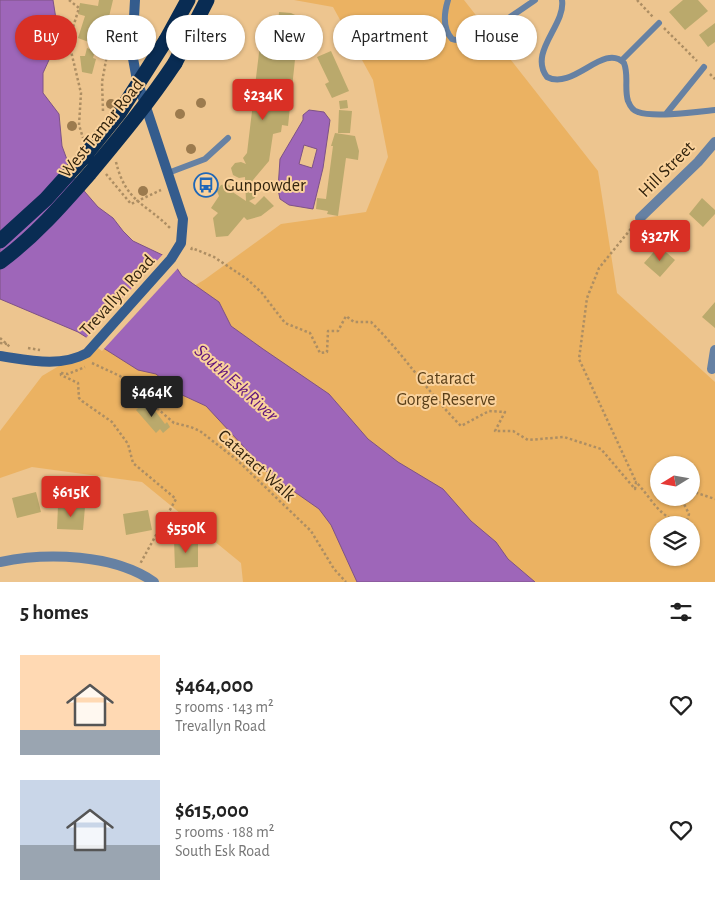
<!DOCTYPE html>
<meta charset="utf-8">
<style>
:root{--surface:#fff;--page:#f2f2f2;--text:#222;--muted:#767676;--accent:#d93025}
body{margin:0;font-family:"Alegreya Sans",sans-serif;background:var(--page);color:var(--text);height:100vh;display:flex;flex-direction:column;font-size:19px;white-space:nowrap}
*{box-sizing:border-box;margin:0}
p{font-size:16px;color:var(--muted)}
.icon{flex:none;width:28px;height:28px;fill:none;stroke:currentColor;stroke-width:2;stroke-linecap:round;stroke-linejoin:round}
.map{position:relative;height:582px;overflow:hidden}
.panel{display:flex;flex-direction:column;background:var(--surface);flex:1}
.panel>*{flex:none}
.guide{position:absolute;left:15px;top:15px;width:685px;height:45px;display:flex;gap:10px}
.needle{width:32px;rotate:259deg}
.tools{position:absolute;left:650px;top:456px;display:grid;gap:10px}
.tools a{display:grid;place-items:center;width:50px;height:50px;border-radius:50%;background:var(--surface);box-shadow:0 1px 4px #0004;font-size:25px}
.price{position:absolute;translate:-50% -42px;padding:0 11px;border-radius:5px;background:var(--accent);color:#fff;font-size:16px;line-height:32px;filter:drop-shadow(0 1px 2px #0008)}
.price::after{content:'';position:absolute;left:50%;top:30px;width:15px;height:11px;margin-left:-8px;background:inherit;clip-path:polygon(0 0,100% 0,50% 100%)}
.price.active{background:#222;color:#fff}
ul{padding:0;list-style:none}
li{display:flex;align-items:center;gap:15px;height:125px;padding:0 20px}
li span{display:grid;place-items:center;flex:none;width:140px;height:100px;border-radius:0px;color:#555}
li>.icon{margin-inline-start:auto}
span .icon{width:60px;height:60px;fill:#fffc;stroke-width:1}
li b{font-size:21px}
h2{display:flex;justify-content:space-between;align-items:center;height:60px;padding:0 20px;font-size:21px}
.chip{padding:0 18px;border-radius:22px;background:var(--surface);box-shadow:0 1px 4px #0004;font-size:18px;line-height:45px}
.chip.active{background:var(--accent);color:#fff}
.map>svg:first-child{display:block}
.green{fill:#ebb262;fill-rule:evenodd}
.water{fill:#9e66b9;stroke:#7e5286;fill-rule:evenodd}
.pier{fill:#edc58f}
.building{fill:#baa96c}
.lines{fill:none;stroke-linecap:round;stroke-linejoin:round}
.path{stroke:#ad8e63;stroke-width:2.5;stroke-dasharray:2.5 2.5;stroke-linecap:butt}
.lane{stroke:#6681a3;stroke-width:6}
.street{stroke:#6681a3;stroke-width:10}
.secondary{stroke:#345c8d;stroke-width:10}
.highway{stroke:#092c53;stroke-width:15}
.highway-bridge{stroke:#092c53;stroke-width:15}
.tree{fill:#9c7b4e}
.labels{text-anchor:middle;stroke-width:4;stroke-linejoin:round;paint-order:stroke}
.street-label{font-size:18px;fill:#33240e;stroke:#fad29c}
.poi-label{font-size:18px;fill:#33240e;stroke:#fad29c;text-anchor:start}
.park-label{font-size:18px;fill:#5a3f18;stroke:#fad29c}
.water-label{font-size:19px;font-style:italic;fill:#60157c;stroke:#fad29c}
</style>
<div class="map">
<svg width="715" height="582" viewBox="0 0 715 582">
<rect width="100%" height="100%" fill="#edc58f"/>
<!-- green -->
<path class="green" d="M294 0H464L598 171 617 293 715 382V582H243L241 563 142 482 32 467 0 478V431L42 376 204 280 281 224 366 212 388 157 373 80 333 7ZM659 465H691V498H659ZM659 525H691V558H659Z"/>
<!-- water -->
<path class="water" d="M0 0H53L59 38 43 73V93L59 114 62 146 73 176 85 192 98 207 113 218 123 231 133 241 171 259 182 276 219 302 231 326 263 349 329 394 368 439 398 462 443 489 471 521 496 542 508 559 535 582H357L331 525 319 509 269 474 206 406 180 394 156 374 138 370 78 332 0 299Z
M309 110 324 112 330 120 323 168 313 209 289 205 280 199 278 189 280 159 303 120V115ZM304 145 317 149 312 168 299 164Z"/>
<!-- pier -->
<path class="pier" d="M164 253 179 267 102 351 85 339Z"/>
<!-- building -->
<path class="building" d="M99 0H113L107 25 102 23 94 44 78 38 85 16 78 14 80 3 98 6Z
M683 0H698L708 11 685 30 669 12Z
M279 12 291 13 316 25 310 37 298 31 288 126 282 125 281 132 273 134 269 161 253 180 255 198 249 201 255 205 264 196 274 206 261 216 247 220 244 217 228 236 216 237 213 218 218 213 211 208 219 196 217 191 221 185 227 184 232 187 234 193 246 201 245 177 239 178 233 175 231 168 235 163 241 162 246 164 243 158 247 153 261 36 277 37Z
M715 23V42L708 47 699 35Z
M99 37 107 40 104 54 95 50Z
M87 48 95 51 93 58 96 59 92 74 82 72 80 56H85Z
M331 51 349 91 332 98 325 84 329 82 317 57Z
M347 100 348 108 340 109 339 101Z
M339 110 352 111 350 133H338Z
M335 133 355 136 359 151 358 160 346 158 338 216 327 214 328 211 316 209 317 198 326 199 333 146H331Z
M702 198 715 210V214L703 227 689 214Z
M659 246 675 260 660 277 644 263Z
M715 302V328L702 317Z
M147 400 165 424 167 422 170 427 163 433 160 429 156 433 136 410Z
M36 492 41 512 17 518 12 498Z
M58 506 85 507 83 530 57 529Z
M148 510 152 530 126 535 123 514Z
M174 540H198V567L175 568Z"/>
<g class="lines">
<!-- path -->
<path class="path" d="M69 0 79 8 70 37V47L81 93 79 125 83 138
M637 0 653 17
M664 28 697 61
M710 74 715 79
M103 111 102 82 107 55
M116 162C126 203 146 203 171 229
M106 174 131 204 161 190
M634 225 599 268 587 298 579 359 636 482
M631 229 641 240
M191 250 192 248 214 257 247 279 262 293 285 323 310 333 320 353 327 352 328 331H338L346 316 354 322H371C404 354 428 393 461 426L489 411 505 412 495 431H513L528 440 564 437 601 449 635 489 636 482C651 497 663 525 687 521L689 514 681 498
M0 338 10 347
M0 343 7 344
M28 348 40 350
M92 363 120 376 174 423 191 427 200 431 237 460 311 531 334 569 346 582
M61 373 68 374 85 367
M61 373V375L78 383 79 398 82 401 112 422 128 444 133 463 176 499 140 564
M691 491 715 499"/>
<!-- lane -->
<path class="lane" d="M448 0C444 13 442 28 452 39 471 47 519 11 535 0
M562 0C566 25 528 52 547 77 573 91 604 42 624 63 629 76 624 88 628 101 630 106 633 111 638 112 654 118 697 112 715 110
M622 60 659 23
M666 114 704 67
M168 173 205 159 228 138"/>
<!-- street -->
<path class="street" d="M640 218 698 162 715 142
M712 369 715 350
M0 562C47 552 114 554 154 582"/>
<!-- secondary -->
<path class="secondary" d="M0 356C28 360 60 368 87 353L171 259 181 243 183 219 137 80 132 53 135 0"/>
<!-- highway -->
<path class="highway" d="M166 40 188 0
M175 63 207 0
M0 241 46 199 83 158"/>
<!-- highway-bridge -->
<path class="highway-bridge" d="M83 158 120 112 166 40
M0 262C35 236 62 205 90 173 120 137 149 102 175 63"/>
</g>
<!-- trees -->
<g class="tree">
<circle cx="201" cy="103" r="5"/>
<circle cx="111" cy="104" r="5"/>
<circle cx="180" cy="114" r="5"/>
<circle cx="72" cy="126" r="5"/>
<circle cx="191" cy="149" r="5"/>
<circle cx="201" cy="188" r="5"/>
<circle cx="143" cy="191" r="5"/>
</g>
<!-- icons -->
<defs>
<g id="bus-ring" transform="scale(1.25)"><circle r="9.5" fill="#fad29c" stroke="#1f67b7" stroke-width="1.5"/><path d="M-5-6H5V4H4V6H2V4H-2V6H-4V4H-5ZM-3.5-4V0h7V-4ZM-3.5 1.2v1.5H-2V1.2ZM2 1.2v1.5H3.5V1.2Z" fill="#1f67b7"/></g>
</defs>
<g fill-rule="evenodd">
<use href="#bus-ring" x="206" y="185"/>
</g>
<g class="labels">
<!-- street labels -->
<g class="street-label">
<text transform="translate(101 128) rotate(-51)" y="6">West Tamar Road</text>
<text transform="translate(666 169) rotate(-45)" y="6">Hill Street</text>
<text transform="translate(117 295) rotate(-48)" y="6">Trevallyn Road</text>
<text transform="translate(257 465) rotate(42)" y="6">Cataract Walk</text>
</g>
<!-- poi labels -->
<g class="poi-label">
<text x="224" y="191">Gunpowder</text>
</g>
<!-- park labels -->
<g class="park-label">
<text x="446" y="384">Cataract<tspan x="446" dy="21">Gorge Reserve</tspan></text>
</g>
<!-- water labels -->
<g class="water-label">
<text transform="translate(237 382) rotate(42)" y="7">South Esk River</text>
</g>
</g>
</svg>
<div class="tools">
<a><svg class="needle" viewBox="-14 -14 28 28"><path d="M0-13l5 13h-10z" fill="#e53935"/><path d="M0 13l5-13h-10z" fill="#767676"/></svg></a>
<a><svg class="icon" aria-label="layers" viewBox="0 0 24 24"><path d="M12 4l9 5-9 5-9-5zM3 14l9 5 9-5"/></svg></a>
</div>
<b class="price" style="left:263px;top:121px">$234K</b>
<b class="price" style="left:660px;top:262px">$327K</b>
<b class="price active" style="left:152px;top:418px">$464K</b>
<b class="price" style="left:71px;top:518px">$615K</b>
<b class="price" style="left:186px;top:554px">$550K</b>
<div class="guide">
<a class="chip active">Buy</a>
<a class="chip">Rent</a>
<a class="chip">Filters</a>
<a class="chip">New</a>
<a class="chip">Apartment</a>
<a class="chip">House</a>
</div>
</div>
<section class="panel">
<h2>5 homes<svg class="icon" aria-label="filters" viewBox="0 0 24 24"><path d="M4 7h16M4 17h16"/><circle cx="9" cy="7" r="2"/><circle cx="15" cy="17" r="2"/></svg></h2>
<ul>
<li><span style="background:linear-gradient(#ffd9b3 75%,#9aa5b1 0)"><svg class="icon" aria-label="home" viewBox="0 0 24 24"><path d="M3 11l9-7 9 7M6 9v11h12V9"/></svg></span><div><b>$464,000</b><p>5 rooms · 143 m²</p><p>Trevallyn Road</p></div><svg class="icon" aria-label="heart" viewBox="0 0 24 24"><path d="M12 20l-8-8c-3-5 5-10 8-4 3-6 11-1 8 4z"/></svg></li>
<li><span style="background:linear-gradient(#c9d6e8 65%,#9aa5b1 0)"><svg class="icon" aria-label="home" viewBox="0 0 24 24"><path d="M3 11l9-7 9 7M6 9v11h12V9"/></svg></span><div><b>$615,000</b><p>5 rooms · 188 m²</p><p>South Esk Road</p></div><svg class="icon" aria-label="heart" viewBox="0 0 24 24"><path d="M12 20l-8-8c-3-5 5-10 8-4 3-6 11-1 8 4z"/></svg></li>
</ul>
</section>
